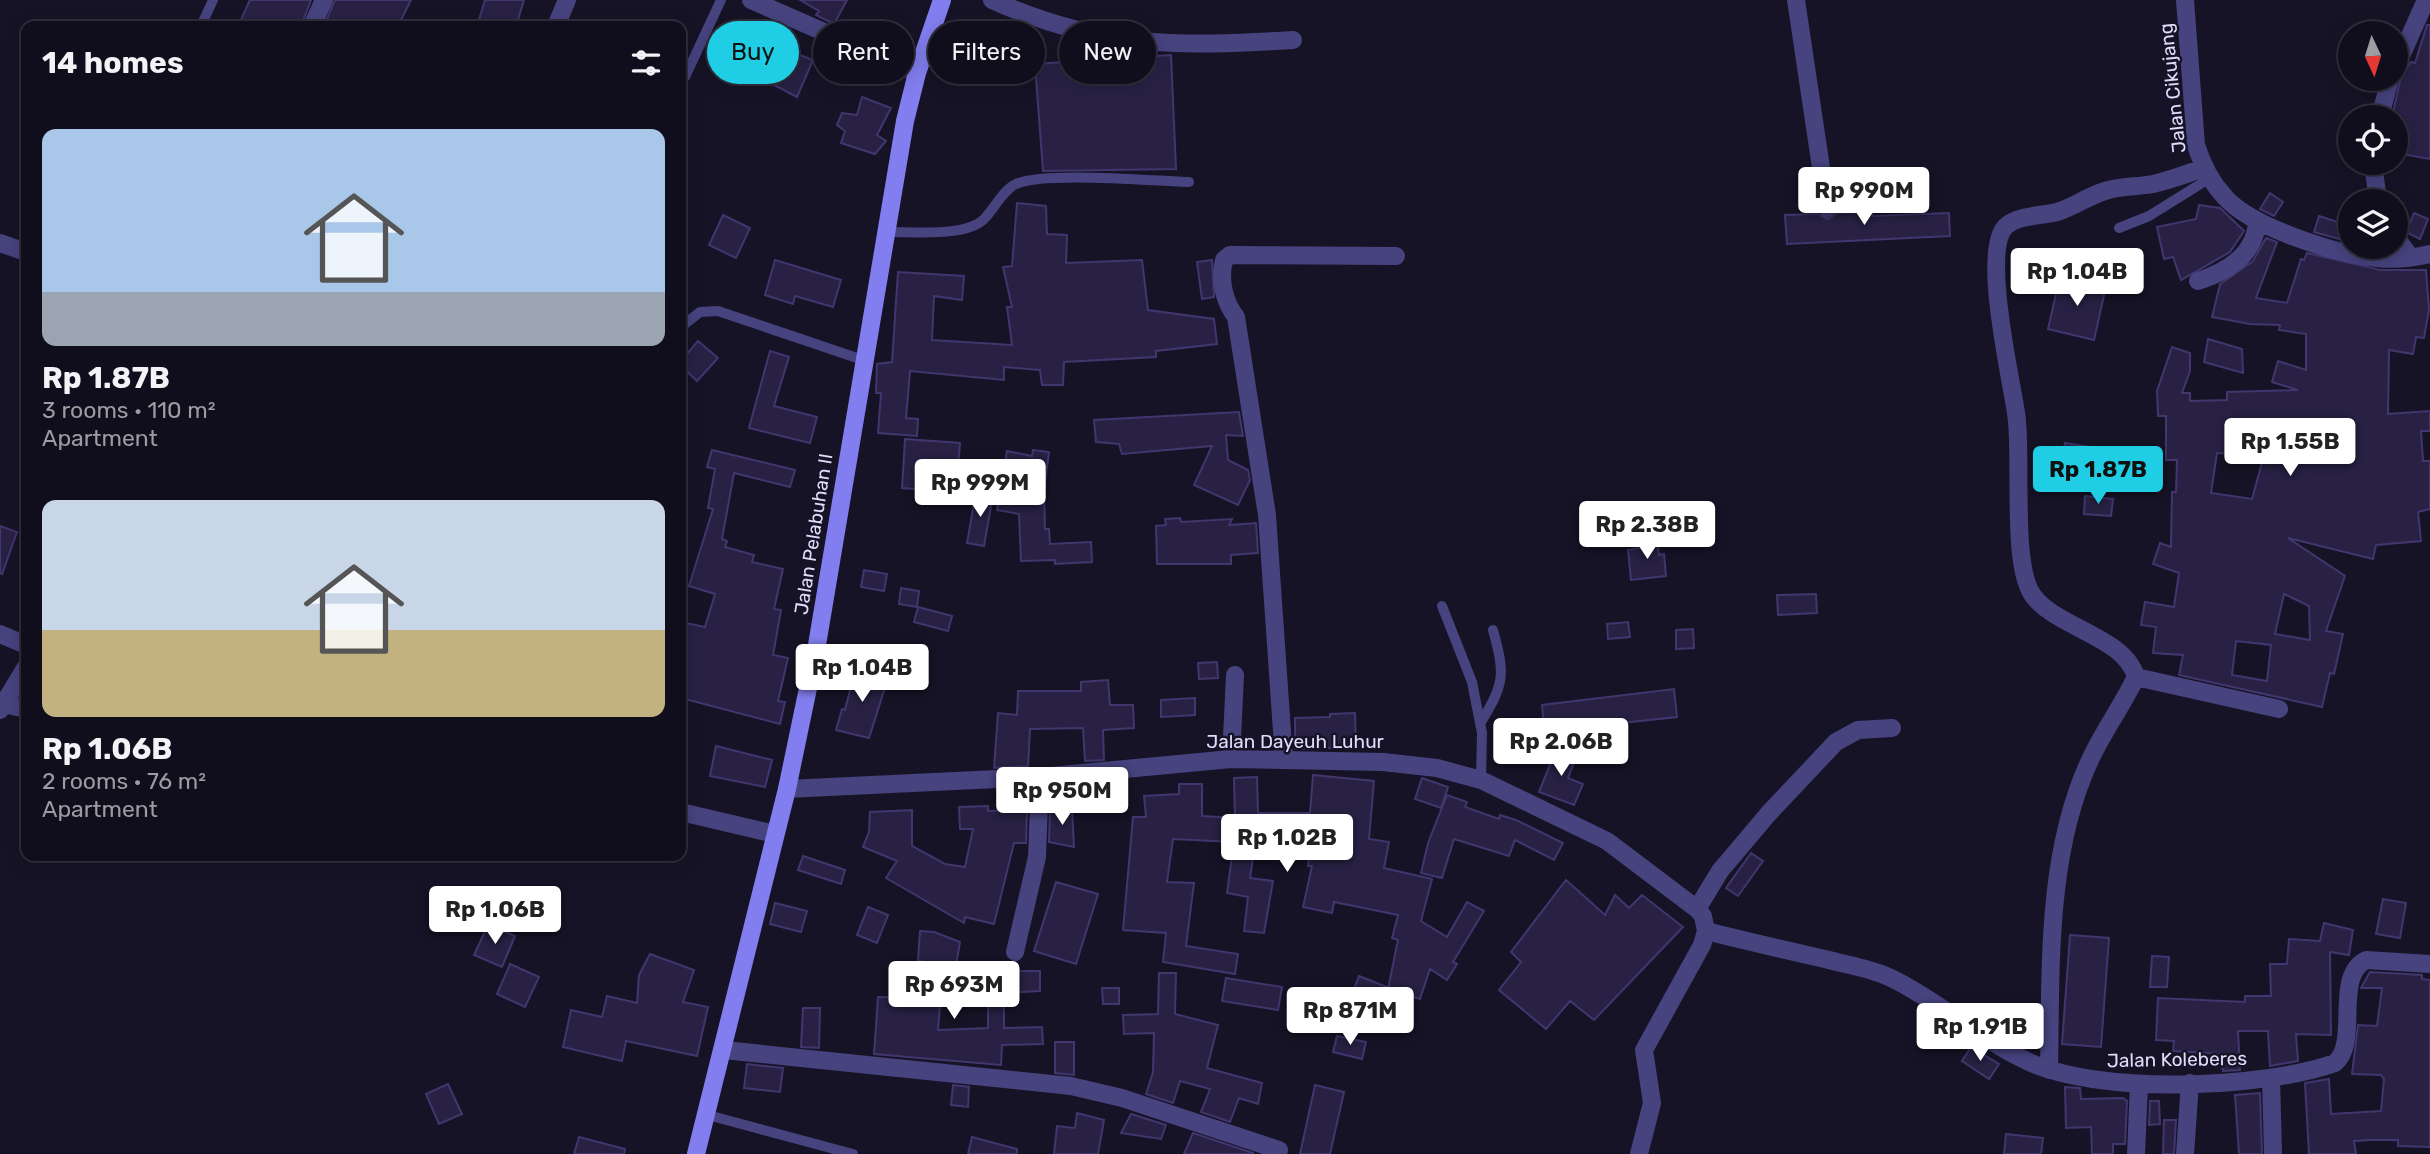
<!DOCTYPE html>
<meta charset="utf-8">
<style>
:root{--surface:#100e1c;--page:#191725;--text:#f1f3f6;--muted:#9c9ca3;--line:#302e3b;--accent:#1fcee4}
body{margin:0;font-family:Rubik,sans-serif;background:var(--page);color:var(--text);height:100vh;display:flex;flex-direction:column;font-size:26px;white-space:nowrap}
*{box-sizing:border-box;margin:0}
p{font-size:23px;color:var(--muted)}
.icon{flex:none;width:38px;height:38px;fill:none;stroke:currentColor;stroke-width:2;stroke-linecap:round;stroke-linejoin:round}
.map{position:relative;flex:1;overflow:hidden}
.sheet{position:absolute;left:21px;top:21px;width:665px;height:840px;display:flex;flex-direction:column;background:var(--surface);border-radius:14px;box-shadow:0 4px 18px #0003,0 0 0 2px var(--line)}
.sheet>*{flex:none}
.top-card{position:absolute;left:707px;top:21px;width:665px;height:63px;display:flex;gap:14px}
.needle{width:46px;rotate:176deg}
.controls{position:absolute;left:2338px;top:21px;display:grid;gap:14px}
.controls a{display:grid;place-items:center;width:70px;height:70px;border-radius:50%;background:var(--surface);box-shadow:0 4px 18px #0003,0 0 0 2px var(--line);font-size:35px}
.price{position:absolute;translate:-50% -60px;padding:0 16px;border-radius:7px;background:#fff;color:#222;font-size:23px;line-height:46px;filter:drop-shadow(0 2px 4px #0008)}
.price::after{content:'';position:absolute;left:50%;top:42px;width:21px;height:16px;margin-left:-10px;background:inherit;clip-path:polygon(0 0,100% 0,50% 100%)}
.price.on{background:var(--accent);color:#111}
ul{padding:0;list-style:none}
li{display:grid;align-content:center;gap:14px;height:371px;padding:0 21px}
li span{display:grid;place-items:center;height:217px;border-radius:14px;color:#555}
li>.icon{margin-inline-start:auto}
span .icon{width:126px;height:126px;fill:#fffc;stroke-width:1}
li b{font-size:30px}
h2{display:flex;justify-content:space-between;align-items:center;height:84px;padding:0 21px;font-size:30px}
.tag{padding:0 24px;border-radius:32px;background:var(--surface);box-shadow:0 4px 18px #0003,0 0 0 2px var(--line);font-size:24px;line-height:63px}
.tag.on{background:var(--accent);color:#111}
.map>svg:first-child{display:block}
.building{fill:#282144;stroke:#41366e;stroke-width:2;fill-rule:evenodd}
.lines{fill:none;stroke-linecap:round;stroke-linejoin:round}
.service{stroke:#46437f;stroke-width:10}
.minor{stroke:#46437f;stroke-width:18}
.tertiary{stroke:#46437f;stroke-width:18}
.secondary{stroke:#827eef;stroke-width:18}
.labels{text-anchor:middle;stroke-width:5;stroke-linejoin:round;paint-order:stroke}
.street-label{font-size:19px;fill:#e0dcfb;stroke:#161326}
</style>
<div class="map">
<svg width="2430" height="1154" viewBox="0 0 2430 1154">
<rect width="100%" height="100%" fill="#161326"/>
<!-- building -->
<path class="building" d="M250 0H311L301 26H238Z
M335 0H411L398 26H324Z
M485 0H524L516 26H477Z
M800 0H847L834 24 816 15 819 11Z
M2427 25H2430V159L2396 153V117H2392L2401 77 2411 62 2415 63Z
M759 39 813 60 797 97 755 75 759 65 749 60Z
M1171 55 1176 169 1043 171 1035 64Z
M862 97 891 108 877 135 886 141 875 154 841 143 845 131 837 125 842 113 857 115Z
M2270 193 2283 202 2274 216 2260 209Z
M1017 203 1046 206 1047 234 1067 235 1066 263 1142 260 1148 310 1214 319 1217 344 1156 351V357L1064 362 1063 385H1042L1040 370 1004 367V380L910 371 906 418 918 419 917 436 878 433 881 393H876L877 364 892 362 898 272 964 276 962 300 934 296 932 340 1012 345 1007 307H1012L1003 267 1012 266Z
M2199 205 2220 208 2244 231 2230 252 2181 280 2173 257 2164 259 2157 227 2196 219Z
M1872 211 1873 216 1949 213 1950 236 1787 244 1785 215 1817 214 1828 219 1837 213Z
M2414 213 2428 219 2420 239 2406 232Z
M723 215 750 228 736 258 709 245Z
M2319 216 2350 226V242L2314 232Z
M2266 238 2277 242 2256 298 2287 303 2301 259 2304 260 2307 253 2380 270H2426L2429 310 2424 338 2416 337 2413 354 2389 350 2388 414 2430 411V431H2421L2423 461H2430V509L2418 512 2421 541 2376 545 2373 559 2288 538 2345 576 2326 631 2343 634 2334 674 2330 673 2322 707 2179 675 2183 655 2153 653 2156 627 2141 625 2145 602 2174 607 2179 573 2153 564 2160 543 2171 547 2172 492H2176L2177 460H2166V416H2158L2157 391 2172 347 2190 353V371L2182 393H2190V401L2227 400V392L2298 390 2272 382 2278 361 2306 370V334L2279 330 2280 325 2250 324 2212 317 2220 284 2253 261ZM2217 453 2264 455 2252 499 2211 493ZM2284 594 2309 606 2310 640 2275 634ZM2236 641 2271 645 2267 681 2232 675Z
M775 260 841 280 833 307 795 296 793 304 765 295Z
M1212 260 1214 297 1202 299 1197 262Z
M2060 276 2106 286 2094 340 2048 329Z
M2208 339 2242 349 2243 373 2204 362Z
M698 341 718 358 697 381 681 366V361Z
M770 351 789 357 774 406 817 417 810 443 749 428Z
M1239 412 1243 436 1226 435 1228 460 1248 470 1250 480 1238 505 1194 485 1212 446 1122 454 1119 444 1096 442 1094 420Z
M905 439 960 443 956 492 902 488Z
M2065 443 2091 447 2086 475 2061 471Z
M712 450 795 470 790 487 734 473 722 539 727 541 725 547 754 555 752 562 783 569 774 609 781 610 773 655 788 658 778 701 785 702 780 724 681 698V622L705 627 715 594 689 586 713 509 708 508 715 469 707 467Z
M1033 450 1049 452 1044 490 1045 529H1049L1050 544 1091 542 1092 562 1055 564V560L1021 561 1019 514 997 510 1007 451 1032 456Z
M976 492 993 495 984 546 967 543Z
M2085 496 2113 499 2111 516 2084 514Z
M1180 518 1181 522 1232 519 1229 525 1256 523 1258 553 1231 555V564H1157L1156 526 1166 525 1165 519Z
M0 526 17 532 2 574 0 573Z
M1657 540 1659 555 1664 554 1666 576 1631 580 1628 550 1641 548 1640 541Z
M864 570 887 574 884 591 861 587Z
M901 588 919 591 917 607 899 604Z
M1816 594 1817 613 1778 615 1777 595Z
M918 607 952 616 948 631 914 622Z
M1628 622 1630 637 1608 639 1607 624Z
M1693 629 1694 648 1676 649V630Z
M1217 662 1218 678 1199 679 1198 663Z
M855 670 888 678 869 738 836 730 842 709 845 710Z
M1108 680 1110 705H1133L1134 728 1103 730 1104 760 1085 761 1083 728 1030 729 1028 766 994 768 998 713 1017 715 1018 691H1081V682Z
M1674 689 1677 717 1564 729 1565 725 1544 728 1542 705Z
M1195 698V715L1161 717V700Z
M1355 713 1356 747 1295 749V718L1330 717V714Z
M716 746 772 760 765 787 710 776Z
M1557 747 1577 755 1568 778 1583 784 1574 805 1539 792Z
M1313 775 1374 781 1369 839 1389 842 1384 868 1432 879 1421 921 1447 937 1467 902 1484 911 1453 962 1457 964 1447 980 1430 969 1420 999 1388 989 1398 940 1392 938 1398 915 1334 902 1332 913 1303 907 1312 866H1308L1311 839 1256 838 1250 878 1273 881 1264 933 1244 931 1248 897 1227 893 1234 842 1173 839 1167 882 1194 883 1186 946 1238 954 1235 974 1163 962 1166 933 1123 930 1133 817H1146L1144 796 1179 794V784H1202V816L1235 818 1234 778 1257 777 1258 813H1310Z
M1422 778 1448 787 1441 808 1415 799Z
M1447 795 1467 802 1465 807 1499 819 1500 815 1516 820 1563 843 1554 860 1515 840 1509 856 1454 839 1442 878 1421 873 1428 843Z
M988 806V811L1027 810 1026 843H1014L994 924 965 917 964 923 886 878 897 861 863 847 869 832 870 812 912 810V846L945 864 965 867 973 829H960L959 807Z
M1072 808 1074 847 1049 842 1050 810Z
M1751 853 1763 861 1738 896 1726 888Z
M803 856 845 870 841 884 798 870Z
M1566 880 1605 915 1615 895 1629 908 1642 895 1683 927 1594 1020 1570 1001 1546 1029 1499 990 1521 962 1511 952Z
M1056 882 1098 894 1076 964 1034 951Z
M2383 899 2406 903 2400 938 2376 934Z
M775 903 807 911 801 932 770 924Z
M868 907 888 915 877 943 857 935Z
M2324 923 2353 930 2349 955 2330 952 2331 1035 2296 1034 2298 1061 2270 1066 2268 1031H2238L2240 1070 2223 1071 2221 1054 2173 1051 2174 1041 2156 1040 2158 998 2245 1002V996H2271L2270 964H2287L2289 939 2320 941Z
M488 925 515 936 502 967 474 955Z
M920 931 934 932 960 942 956 966 918 961Z
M2070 935 2109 938 2101 1047 2062 1044Z
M650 954 694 970 683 1002 708 1007 697 1056 626 1041 622 1061 563 1047 571 1010 602 1017 607 996 637 1003 639 975Z
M2152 956 2169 957 2167 987H2150Z
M510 964 539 977 525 1007 497 994Z
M1015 971H1040V991L1004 993V1028L1042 1027 1043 1044 1002 1045 1001 1065 874 1054 878 997 921 998 922 991 941 993 938 1030 988 1028V995L919 981 920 973 1015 974Z
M2370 972 2422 975V979L2430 980V1147L2398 1146V1140H2371L2354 1141 2356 1154H2309L2305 1083 2329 1079 2331 1114 2381 1111 2384 1079 2381 1075 2352 1074 2358 1025 2377 1026 2382 988H2361Z
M1159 973H1176L1175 1014 1218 1025 1207 1068 1262 1083 1258 1104 1239 1098 1230 1122 1201 1112 1210 1089 1180 1081 1173 1103 1146 1094 1153 1072 1154 1033 1124 1034 1123 1015 1158 1014Z
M1359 976 1387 987 1379 1009 1350 999Z
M1226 978 1282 987 1278 1010 1222 1001Z
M1102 988H1119V1004H1103Z
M803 1008H820L819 1048 801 1047Z
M1337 1036 1366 1042 1362 1059 1333 1052Z
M1055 1042H1074V1075L1055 1073Z
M1971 1047 1999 1064 1989 1079 1962 1061Z
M747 1064 783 1068 780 1092 744 1088Z
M448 1084 462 1114 439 1124 426 1094Z
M953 1085 969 1087 968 1107 951 1105Z
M1315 1085 1344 1092 1330 1154H1300Z
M2065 1087 2080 1088 2081 1099 2123 1098 2127 1101 2125 1144H2113V1154H2092L2091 1127 2066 1128Z
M2260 1093 2262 1154H2239L2235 1095Z
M2150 1101H2159L2160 1124 2149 1125Z
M1077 1113 1104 1120 1098 1154H1054L1057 1126 1075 1128Z
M1131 1114 1166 1125 1161 1139 1121 1133Z
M2164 1120H2176L2174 1154H2163Z
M1193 1133 1253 1153V1154H1184Z
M2006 1134 2043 1138 2041 1154H2004Z
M579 1137 625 1149 624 1154H574Z
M972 1137 1017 1149V1154H968Z"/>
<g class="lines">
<!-- service -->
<path class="service" d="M201 26 213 0
M685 77 721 0
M2119 228 2149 216 2210 178
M884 232C910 231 964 238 984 219 994 209 1003 190 1016 184 1043 171 1154 181 1189 182
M681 327 700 312 718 311 863 360
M1442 606 1472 682 1482 733 1481 780
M1481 722C1505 683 1505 674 1493 630
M704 1114 853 1154"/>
<!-- minor -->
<path class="minor" d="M992 0C1098 48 1179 47 1293 40
M1796 0 1827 208
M2185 0 2196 145C2202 164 2210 181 2224 196 2250 227 2336 254 2376 258 2393 260 2413 258 2430 254
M312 26 324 0
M556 26 567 0
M2396 67 2426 0
M2380 117 2390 79
M2373 163 2378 201
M2396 237 2410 257
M0 243 26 252
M2198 281C2226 272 2255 255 2257 222
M0 634 26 645
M2136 677 2279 709
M4 704 26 709
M0 710 26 667
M1231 759 1235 675
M1284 760 1267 515 1236 317C1224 302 1219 279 1224 260L1230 255 1396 256
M681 812 775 834
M1697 909 1720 871 1769 813 1836 742 1858 730 1892 728
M1706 931C1746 941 1785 950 1825 959 1847 965 1871 968 1891 978 1939 1001 1979 1039 2027 1061 2098 1095 2261 1089 2335 1063 2360 1043 2333 976 2366 960L2430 964
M1015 952 1037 857 1040 777
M724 1050 1071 1086 1122 1098 1279 1150
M2049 1070C2051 969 2046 854 2090 760 2103 732 2122 706 2136 677 2125 637 2058 628 2034 597 2010 568 2023 455 2016 413 2011 378 1981 249 2006 226 2019 215 2041 216 2057 212 2074 207 2088 196 2105 191 2120 186 2137 187 2153 184 2170 180 2187 174 2203 168
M2271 1078 2273 1154
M2136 1154 2139 1084
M2185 1154 2190 1083"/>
<!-- tertiary -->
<path class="tertiary" d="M751 0 917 73
M787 789 1040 777 1231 759 1383 762 1437 768 1481 780 1607 841 1697 909 1703 916 1706 931 1702 945 1644 1050 1652 1103 1639 1154"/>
<!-- secondary -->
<path class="secondary" d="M696 1154 787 789 817 645 905 121 917 73 942 0"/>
</g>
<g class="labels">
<!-- street labels -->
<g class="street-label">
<text transform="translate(2172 88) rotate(-96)" y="7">Jalan Cikujang</text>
<text transform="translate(813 534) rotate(-81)" y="7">Jalan Pelabuhan II</text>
<text x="1295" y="748">Jalan Dayeuh Luhur</text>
<text transform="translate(2177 1059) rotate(-1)" y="7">Jalan Koleberes</text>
</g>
</g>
</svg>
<div class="controls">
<a><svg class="needle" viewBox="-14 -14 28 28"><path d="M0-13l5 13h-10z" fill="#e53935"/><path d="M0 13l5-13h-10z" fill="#9c9ca3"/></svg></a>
<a><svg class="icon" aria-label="locate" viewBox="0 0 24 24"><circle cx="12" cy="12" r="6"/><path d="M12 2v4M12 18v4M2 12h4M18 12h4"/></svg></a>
<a><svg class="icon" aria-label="layers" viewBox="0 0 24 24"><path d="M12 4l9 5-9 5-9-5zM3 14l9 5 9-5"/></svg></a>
</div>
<b class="price" style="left:1864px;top:227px">Rp 990M</b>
<b class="price" style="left:2077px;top:308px">Rp 1.04B</b>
<b class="price" style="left:2290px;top:478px">Rp 1.55B</b>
<b class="price on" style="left:2098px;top:506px">Rp 1.87B</b>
<b class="price" style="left:980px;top:519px">Rp 999M</b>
<b class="price" style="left:1647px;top:561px">Rp 2.38B</b>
<b class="price" style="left:862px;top:704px">Rp 1.04B</b>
<b class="price" style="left:1561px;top:778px">Rp 2.06B</b>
<b class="price" style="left:1062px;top:827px">Rp 950M</b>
<b class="price" style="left:1287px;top:874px">Rp 1.02B</b>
<b class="price" style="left:495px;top:946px">Rp 1.06B</b>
<b class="price" style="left:954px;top:1021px">Rp 693M</b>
<b class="price" style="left:1350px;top:1047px">Rp 871M</b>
<b class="price" style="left:1980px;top:1063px">Rp 1.91B</b>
<div class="top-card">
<a class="tag on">Buy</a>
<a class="tag">Rent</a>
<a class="tag">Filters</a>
<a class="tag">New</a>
</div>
<section class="sheet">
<h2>14 homes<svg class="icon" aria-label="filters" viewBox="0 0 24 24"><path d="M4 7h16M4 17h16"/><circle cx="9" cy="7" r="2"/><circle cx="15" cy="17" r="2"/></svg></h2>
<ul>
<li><span style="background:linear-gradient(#a9c7e8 75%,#9aa5b1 0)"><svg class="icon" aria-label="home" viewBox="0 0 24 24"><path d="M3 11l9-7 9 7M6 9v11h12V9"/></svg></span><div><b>Rp 1.87B</b><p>3 rooms · 110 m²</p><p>Apartment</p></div></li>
<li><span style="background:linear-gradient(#c9d6e8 60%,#c2b280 0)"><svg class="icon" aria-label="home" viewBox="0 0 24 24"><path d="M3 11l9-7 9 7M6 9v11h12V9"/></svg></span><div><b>Rp 1.06B</b><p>2 rooms · 76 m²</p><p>Apartment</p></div></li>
</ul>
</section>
</div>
